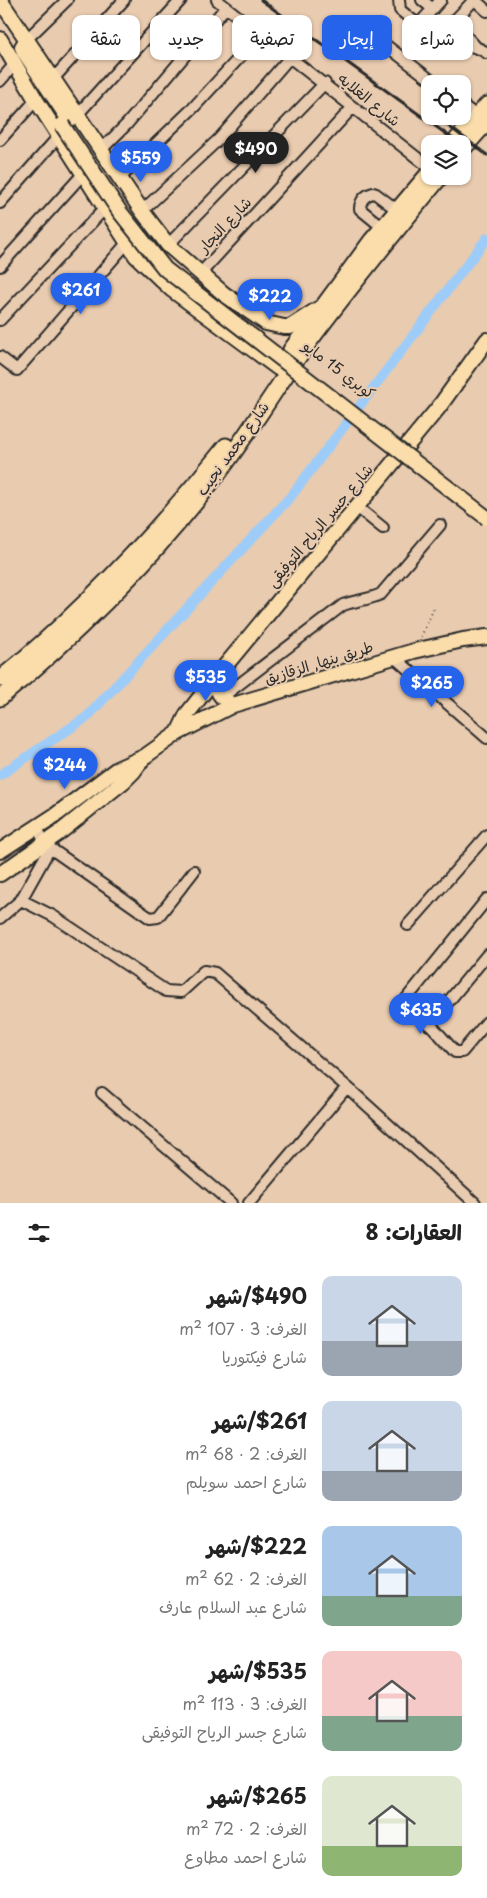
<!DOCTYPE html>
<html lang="ar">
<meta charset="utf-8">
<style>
:root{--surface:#fff;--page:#f6f6f6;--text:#222;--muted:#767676;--accent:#2563eb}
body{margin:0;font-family:"Playpen Sans","Playpen Sans Arabic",sans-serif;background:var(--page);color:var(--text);direction:rtl;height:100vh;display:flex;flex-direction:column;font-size:19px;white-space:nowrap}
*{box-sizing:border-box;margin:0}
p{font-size:16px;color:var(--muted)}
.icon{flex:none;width:28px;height:28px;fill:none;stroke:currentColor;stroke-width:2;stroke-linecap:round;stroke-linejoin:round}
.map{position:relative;height:1203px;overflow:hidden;direction:ltr}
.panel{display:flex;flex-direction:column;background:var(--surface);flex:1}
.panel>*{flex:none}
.top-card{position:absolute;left:15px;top:15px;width:458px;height:45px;direction:rtl;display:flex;gap:10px}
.controls{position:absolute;left:421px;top:75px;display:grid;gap:10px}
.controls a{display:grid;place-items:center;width:50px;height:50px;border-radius:10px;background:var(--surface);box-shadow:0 1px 4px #0004;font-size:25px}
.price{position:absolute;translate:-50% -42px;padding:0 11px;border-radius:18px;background:var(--accent);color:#fff;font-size:16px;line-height:32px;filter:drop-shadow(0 1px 2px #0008)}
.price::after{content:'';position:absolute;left:50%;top:30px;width:15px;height:11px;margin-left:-8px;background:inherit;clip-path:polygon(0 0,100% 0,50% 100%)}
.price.active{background:#222;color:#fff}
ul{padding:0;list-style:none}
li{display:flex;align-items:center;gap:15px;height:125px;padding:0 25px}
li span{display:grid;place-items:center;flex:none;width:140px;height:100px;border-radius:10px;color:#555}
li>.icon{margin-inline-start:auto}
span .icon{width:60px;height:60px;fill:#fffc;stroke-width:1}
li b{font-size:21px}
h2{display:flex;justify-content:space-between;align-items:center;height:60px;padding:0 25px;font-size:21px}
.chip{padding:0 18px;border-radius:10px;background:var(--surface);box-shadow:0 1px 4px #0004;font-size:18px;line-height:45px}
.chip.active{background:var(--accent);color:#fff}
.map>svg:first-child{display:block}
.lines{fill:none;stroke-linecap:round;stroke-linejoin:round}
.canal{stroke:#9eccf9;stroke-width:10}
.minor-casing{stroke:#2b2b2b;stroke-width:14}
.major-casing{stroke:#2b2b2b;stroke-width:18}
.highway-casing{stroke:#2b2b2b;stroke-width:19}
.path{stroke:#2b2b2b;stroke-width:2;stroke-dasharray:1 4;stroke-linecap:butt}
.minor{stroke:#e9cbaf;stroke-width:10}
.major{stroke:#faddab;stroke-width:14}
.highway{stroke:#faddab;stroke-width:15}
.rail{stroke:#2b2b2b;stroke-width:3}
.major-bridge-casing{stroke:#2b2b2b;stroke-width:18;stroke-linecap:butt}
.major-bridge{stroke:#faddab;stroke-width:14}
.labels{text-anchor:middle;stroke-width:4;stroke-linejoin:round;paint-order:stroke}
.street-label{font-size:15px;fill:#2b2b2b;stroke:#e9cbaf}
</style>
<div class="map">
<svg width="487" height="1203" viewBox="0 0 487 1203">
<rect width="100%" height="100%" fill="#e9cbaf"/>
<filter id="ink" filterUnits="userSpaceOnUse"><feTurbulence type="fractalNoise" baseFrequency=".02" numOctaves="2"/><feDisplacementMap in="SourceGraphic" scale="10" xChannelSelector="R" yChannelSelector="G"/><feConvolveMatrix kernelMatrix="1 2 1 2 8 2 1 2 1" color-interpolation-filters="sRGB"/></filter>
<g filter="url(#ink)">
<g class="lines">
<!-- canal -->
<path class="canal" d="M0 775 87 717 292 495 487 238"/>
<!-- minor casing -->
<g class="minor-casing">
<path id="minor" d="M217 0 430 168
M399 0 400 10 438 41C455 50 468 40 487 53
M422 0 433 9
M474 0 456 19 457 26 476 47
M475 0 487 11
M418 25 441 0
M27 39 67 0
M383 43 436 84
M54 78 124 0
M0 81 14 65
M462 105 477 116
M77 115 181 0
M0 140 36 100
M101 150 127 124 226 7
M120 178 194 107 261 34
M0 203 59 136
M142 211 219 139 290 57
M382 227 360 209C360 201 365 195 373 193L376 194 397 210
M168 245 325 83
M0 266 83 174
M200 274 353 107
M0 320 105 208
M0 357 17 370 127 243
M357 507 383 528
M394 657 487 738
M221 698 343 605C356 600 369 600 381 594L440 525
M50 848 150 918 158 917 194 871
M487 899 407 998 455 1052H462L487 1022
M21 900 53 916 166 991 181 992 204 971 215 973 347 1087 475 1203
M0 918 21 900 50 848 36 828
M408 925 487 835
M429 1025 487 955
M102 1093 231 1203
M249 1203 347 1087"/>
</g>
<!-- major casing -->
<g class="major-casing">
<path id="major" d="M0 0 142 211 168 245 224 294 266 323 284 327H290L318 309
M0 39 36 100 136 256 171 289 278 368
M27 39 22 47 24 52 69 120
M216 677C216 692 220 698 233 705
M178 733 187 714 216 677 439 407 487 340
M0 851 57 814 117 769 144 757 178 733 233 705 414 651 463 640 487 637
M0 874 59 833 124 781 133 772 144 757"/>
</g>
<!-- highway casing -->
<g class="highway-casing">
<path id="highway" d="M453 144 487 105
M462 150 487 122
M291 350 372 240 430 172
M0 679C84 610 159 530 226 446
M0 698C78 634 152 559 214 479 248 435 276 387 309 342 351 285 396 231 441 176"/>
</g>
<!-- path -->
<path class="path" d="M421 637 434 608"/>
<!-- minor -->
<use href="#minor" class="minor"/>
<!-- major -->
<use href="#major" class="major"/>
<!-- highway -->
<use href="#highway" class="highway"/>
<!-- rail -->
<path class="rail" d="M261 0 460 144
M439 119 487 155"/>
<!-- major-bridge casing -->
<g class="major-bridge-casing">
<path id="major-bridge" d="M62 125 120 212 165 269 487 518"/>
</g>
<!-- major-bridge -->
<use href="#major-bridge" class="major-bridge"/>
</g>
</g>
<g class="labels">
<!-- street labels -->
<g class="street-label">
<text transform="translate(369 100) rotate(39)" y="5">شارع الغلايه</text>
<text transform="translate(225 225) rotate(-47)" y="5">شارع النجار</text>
<text transform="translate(339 370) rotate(37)" y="5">كوبري 15 مايو</text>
<text transform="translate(233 449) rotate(-54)" y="5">شارع محمد نجيب</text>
<text transform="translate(320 526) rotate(-50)" y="5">شارع جسر الرياح التوفيقى</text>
<text transform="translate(319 663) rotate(-17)" y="5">طريق بنها, الزقازيق</text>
</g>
</g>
</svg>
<div class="controls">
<a><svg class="icon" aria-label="locate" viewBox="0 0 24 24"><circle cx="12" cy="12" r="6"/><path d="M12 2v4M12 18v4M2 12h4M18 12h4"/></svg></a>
<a><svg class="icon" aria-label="layers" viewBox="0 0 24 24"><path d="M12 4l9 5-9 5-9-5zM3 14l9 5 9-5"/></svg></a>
</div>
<b class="price active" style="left:256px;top:174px">$490</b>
<b class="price" style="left:141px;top:183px">$559</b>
<b class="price" style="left:81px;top:315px">$261</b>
<b class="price" style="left:270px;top:321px">$222</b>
<b class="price" style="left:206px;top:702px">$535</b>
<b class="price" style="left:432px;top:708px">$265</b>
<b class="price" style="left:65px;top:790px">$244</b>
<b class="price" style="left:421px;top:1035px">$635</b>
<div class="top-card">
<a class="chip">شراء</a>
<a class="chip active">إيجار</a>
<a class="chip">تصفية</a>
<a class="chip">جديد</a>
<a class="chip">شقة</a>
</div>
</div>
<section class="panel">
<h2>العقارات: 8<svg class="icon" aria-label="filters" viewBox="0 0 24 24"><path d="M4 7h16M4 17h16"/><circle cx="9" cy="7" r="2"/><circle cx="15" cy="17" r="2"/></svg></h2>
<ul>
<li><span style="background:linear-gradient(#c9d6e8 65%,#9aa5b1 0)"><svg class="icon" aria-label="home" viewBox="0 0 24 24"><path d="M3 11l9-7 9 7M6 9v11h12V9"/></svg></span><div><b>$490/شهر</b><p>الغرف: 3 · 107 m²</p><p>شارع فيكتوريا</p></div></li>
<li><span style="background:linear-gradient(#c9d6e8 70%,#9aa5b1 0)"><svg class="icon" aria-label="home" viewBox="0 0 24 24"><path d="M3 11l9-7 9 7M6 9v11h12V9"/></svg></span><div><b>$261/شهر</b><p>الغرف: 2 · 68 m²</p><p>شارع احمد سويلم</p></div></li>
<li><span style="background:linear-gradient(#a9c7e8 70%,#7fa58c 0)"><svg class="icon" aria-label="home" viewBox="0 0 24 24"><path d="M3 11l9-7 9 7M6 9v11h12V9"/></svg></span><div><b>$222/شهر</b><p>الغرف: 2 · 62 m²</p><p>شارع عبد السلام عارف</p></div></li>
<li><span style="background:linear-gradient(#f6c9c9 65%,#7fa58c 0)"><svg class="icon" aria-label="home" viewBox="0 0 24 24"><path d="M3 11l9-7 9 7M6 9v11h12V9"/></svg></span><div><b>$535/شهر</b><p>الغرف: 3 · 113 m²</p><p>شارع جسر الرياح التوفيقى</p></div></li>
<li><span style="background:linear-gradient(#dfe7d0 70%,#8fb573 0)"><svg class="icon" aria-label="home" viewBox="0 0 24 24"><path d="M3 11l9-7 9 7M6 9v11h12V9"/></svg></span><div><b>$265/شهر</b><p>الغرف: 2 · 72 m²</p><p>شارع احمد مطاوع</p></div></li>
</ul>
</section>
